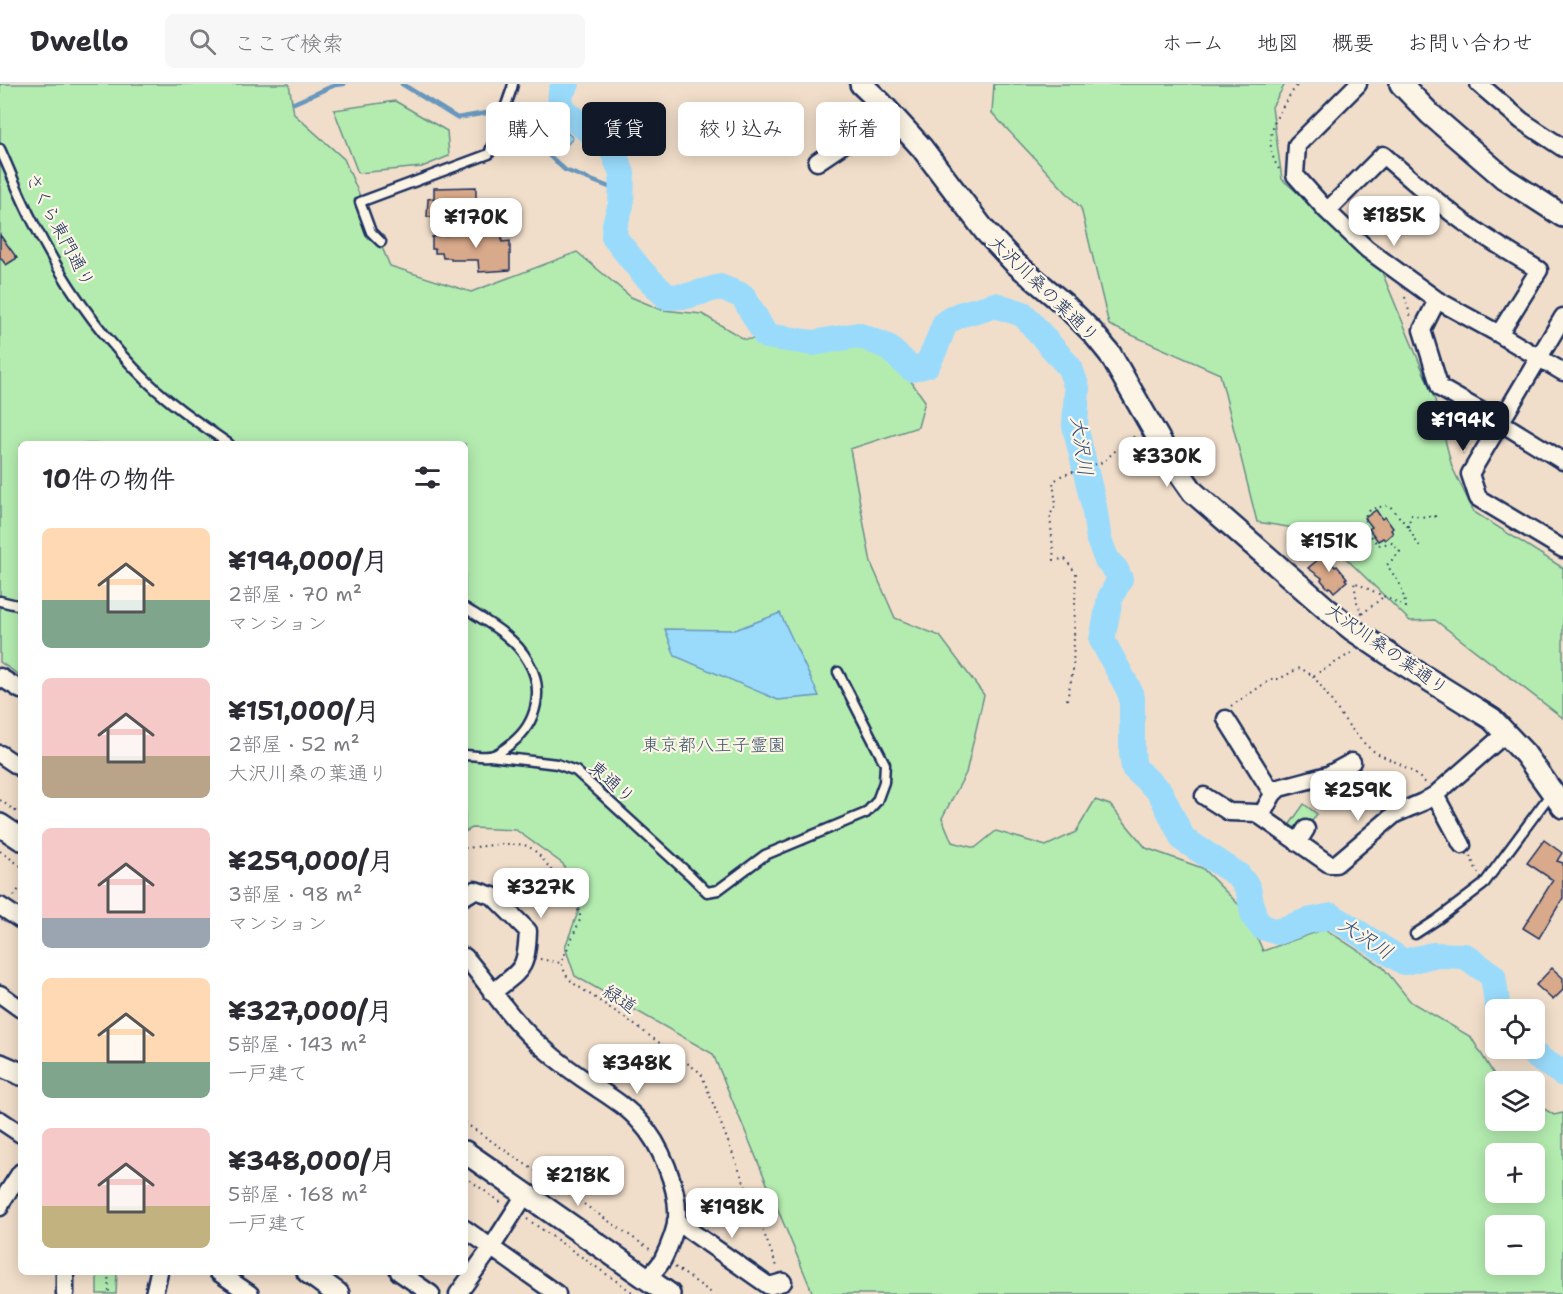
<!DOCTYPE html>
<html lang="ja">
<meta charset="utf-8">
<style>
:root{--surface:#fff;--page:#f7f7f7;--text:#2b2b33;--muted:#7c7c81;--line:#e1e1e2;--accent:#111827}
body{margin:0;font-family:"Shantell Sans","Klee One",sans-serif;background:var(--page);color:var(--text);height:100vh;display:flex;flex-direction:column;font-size:22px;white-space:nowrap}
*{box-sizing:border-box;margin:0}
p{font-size:20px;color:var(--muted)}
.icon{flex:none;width:33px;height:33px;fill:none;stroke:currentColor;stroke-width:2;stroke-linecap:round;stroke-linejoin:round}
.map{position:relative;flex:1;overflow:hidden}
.sheet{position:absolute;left:18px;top:357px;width:450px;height:834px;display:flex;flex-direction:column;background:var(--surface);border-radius:9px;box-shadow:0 3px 15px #0003}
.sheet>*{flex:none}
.guide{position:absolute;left:486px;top:18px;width:570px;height:54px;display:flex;gap:12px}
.fabs{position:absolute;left:1485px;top:915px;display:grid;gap:12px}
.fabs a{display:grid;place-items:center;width:60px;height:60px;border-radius:9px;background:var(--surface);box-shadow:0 3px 15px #0003;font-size:30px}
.price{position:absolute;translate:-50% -51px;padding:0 14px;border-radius:12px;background:#fff;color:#222;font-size:20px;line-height:39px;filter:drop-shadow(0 2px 3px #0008)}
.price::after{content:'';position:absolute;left:50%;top:36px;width:18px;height:14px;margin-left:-9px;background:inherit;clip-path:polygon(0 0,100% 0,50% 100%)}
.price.on{background:var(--accent);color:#fff}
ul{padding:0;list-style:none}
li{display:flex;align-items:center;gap:18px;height:150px;padding:0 24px}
li span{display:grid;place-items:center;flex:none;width:168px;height:120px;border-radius:9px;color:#555}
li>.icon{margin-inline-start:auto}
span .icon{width:72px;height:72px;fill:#fffc;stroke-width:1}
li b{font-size:26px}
h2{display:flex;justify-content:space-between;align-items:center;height:72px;padding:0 24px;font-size:26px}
.tag{padding:0 21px;border-radius:9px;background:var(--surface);box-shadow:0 3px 15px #0003;font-size:21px;line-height:54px}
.tag.on{background:var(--accent);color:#fff}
header{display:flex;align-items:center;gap:36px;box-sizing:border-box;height:84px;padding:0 30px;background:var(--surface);border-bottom:2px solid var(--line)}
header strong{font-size:28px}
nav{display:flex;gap:33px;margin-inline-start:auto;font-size:21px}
.search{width:420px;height:54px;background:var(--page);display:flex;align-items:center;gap:15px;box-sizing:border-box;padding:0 21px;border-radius:9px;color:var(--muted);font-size:22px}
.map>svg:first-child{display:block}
.green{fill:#b4ecb0;stroke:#688e87;stroke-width:1.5;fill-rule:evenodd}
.water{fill:#9adbfc;stroke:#6796bd;stroke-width:1.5}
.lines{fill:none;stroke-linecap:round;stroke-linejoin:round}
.stream{stroke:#6796bd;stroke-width:4.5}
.river{stroke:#9adbfc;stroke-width:26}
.building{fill:#d8a98a;stroke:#1b2f5e;stroke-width:1.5}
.service-casing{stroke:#1b2f5e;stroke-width:13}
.minor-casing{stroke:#1b2f5e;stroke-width:21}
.tertiary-casing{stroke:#1b2f5e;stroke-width:26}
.path{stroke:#1b2f5e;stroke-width:2;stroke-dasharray:1.5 4.5;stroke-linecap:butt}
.service{stroke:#fcf5e5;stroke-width:8}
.minor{stroke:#fcf5e5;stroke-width:16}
.tertiary{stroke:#fcf5e5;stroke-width:21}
.labels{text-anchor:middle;stroke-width:4.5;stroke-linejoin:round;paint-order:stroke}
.street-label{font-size:18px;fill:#1b2f5e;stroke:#fcf5e5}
.park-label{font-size:18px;fill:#3a556e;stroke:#fcf5e5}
.water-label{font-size:20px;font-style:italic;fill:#34517e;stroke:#fcf5e5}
</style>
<header>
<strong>Dwello</strong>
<div class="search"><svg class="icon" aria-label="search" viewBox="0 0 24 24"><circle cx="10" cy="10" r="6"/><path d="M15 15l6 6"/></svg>ここで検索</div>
<nav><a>ホーム</a><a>地図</a><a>概要</a><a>お問い合わせ</a></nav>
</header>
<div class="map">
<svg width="1563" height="1210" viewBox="0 0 1563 1210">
<rect width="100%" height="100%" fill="#f1deca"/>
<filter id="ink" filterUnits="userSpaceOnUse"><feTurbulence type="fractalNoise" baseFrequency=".0167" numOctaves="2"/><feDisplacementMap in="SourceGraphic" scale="12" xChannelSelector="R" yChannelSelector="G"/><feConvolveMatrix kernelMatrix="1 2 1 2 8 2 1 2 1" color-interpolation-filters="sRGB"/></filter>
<g filter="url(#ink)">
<!-- green -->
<path class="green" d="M0 0H289L294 30 344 75 390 182 471 208 577 168 631 213 662 226 702 230 744 255 868 258 905 289 925 317 918 343 850 365 871 479 895 534 940 552 984 611 966 689 942 734 952 758 975 764 996 747 1046 762 1076 748 1095 716 1110 721 1146 764 1202 784 1246 828 1263 867 1325 845 1382 882 1411 918 1471 953 1498 997 1496 998V1036H1534L1535 1019 1554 1031 1563 1029V1210H813L713 970 575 892 565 863 580 823 563 780 516 746 472 744 465 748V360H21V592L0 578ZM1496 1070H1534V1108H1496ZM1496 1142H1534V1180H1496Z
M994 0H1285L1272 23 1282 95 1379 181 1435 316 1452 383 1474 428 1563 484V634L1435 536 1410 537 1319 448 1257 438 1220 290 1109 241 1081 124 992 29Z
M395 17 447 47 449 72 422 83 358 89 334 26Z
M1304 720 1317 730 1308 743 1291 746 1288 743Z
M97 1188H117L116 1210H97Z"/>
<!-- water -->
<path class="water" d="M537 20 573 54 561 68 525 34Z
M780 529 819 612 778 616 675 572 665 545 735 546Z"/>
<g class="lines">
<!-- stream -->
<path class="stream" d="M402 0 457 34 492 28 507 33 565 86 622 108
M294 19 335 1 344 0"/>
<!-- river -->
<path class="river" d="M567 0 561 7 560 23 567 30 611 63 622 89 621 121 615 140 614 153 642 188 667 213 687 212 720 203 743 212 766 252 813 259 858 251 886 262 912 285 927 281 935 265 945 239 959 231 995 221 1023 230 1070 284 1077 304 1075 342 1094 422 1099 456 1107 476 1116 486 1120 495 1110 514 1102 556 1128 604 1132 614V669L1134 684 1160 708 1183 755 1238 791 1248 804 1254 833 1262 843 1277 848 1307 837 1332 832 1404 878 1433 871 1465 872 1493 892 1498 926
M1528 964C1537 976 1552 981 1563 990"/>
</g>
<!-- building -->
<path class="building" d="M476 103V133H427L428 115 434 114V104Z
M493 145V149H502V158L510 157V186L479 188 478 176H451V174H443L442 169H435V165H432V153L479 146Z
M0 151 17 174 6 181 0 173Z
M1376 426 1382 435 1385 433 1393 444 1391 446 1393 449 1385 456 1383 454 1378 457 1369 445 1372 443 1365 434Z
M1325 470 1335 483 1337 482 1347 494 1345 495 1347 497 1334 508 1330 503 1328 504 1321 496 1322 494 1308 484Z
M1544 756 1562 769 1557 777 1563 779V814L1539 854 1523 844 1553 796 1527 779Z
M1552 884 1563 894V906L1553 916 1536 901Z"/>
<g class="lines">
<!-- service casing -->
<g class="service-casing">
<path id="service" d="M0 65C11 89 20 113 32 136 62 197 100 252 149 299 173 322 202 341 229 360
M381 158 371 148 360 118 489 70 512 4 513 0
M0 517 21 522
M465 524C487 538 515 553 528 577 545 605 537 639 512 659 506 664 496 672 488 672 481 673 472 671 465 671
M490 672 557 680 576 687 691 792 707 808 718 806 765 771 866 729 877 717 884 698 885 680 838 588
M1415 850 1438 835 1483 801 1552 708"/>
</g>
<!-- minor casing -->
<g class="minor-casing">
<path id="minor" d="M1358 0 1297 61 1295 91 1327 127 1367 165 1437 216 1499 250 1563 288
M1479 0 1522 37 1563 64
M817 78 890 29
M1327 127 1383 71C1407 92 1432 114 1457 133 1483 153 1511 169 1539 186L1499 250
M1437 216 1422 246 1440 304 1500 338 1563 377
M1563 233 1470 390 1478 414 1563 465
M0 593 21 606
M1226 635 1273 710
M0 670 21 684
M1435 711 1462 761
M1204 712 1229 728 1256 729 1329 780H1336L1395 730 1423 718 1435 711 1506 649
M1261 732 1273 710 1279 704 1328 691 1352 678
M1298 758 1306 745
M465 812 475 806 493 812 528 847C526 887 523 884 492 909
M0 822 21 836
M465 873C491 903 512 938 542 963 559 978 578 992 597 1004 612 1014 628 1024 640 1038 660 1059 679 1104 677 1134 676 1145 669 1163 664 1173 661 1181 653 1188 647 1194
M0 910 21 925
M0 1036 21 1050
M0 1123 2 1117 21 1088
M676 1137 769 1202 783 1198
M465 1145 557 1210
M65 1188V1210
M218 1188 250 1210
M399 1188 431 1210
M154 1210 159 1188
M458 1210 491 1164 525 1111"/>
</g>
<!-- tertiary casing -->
<g class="tertiary-casing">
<path id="tertiary" d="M861 0 881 19 922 64 985 147 1015 179 1064 220 1093 249 1110 270 1172 378 1193 408 1328 526 1353 546 1399 577 1492 635 1525 670 1563 723
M1401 0 1430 30 1504 94 1563 132
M0 741 21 755
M0 981 21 990
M465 1068 669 1210
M308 1188 338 1210"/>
</g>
<!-- path -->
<path class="path" d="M1279 85C1259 54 1279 26 1298 0
M1405 213 1411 234
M1448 327 1460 339 1464 362 1463 370
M1408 443 1411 431 1426 433 1440 432
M1362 530 1357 518 1354 498 1406 523 1401 502 1387 481 1400 468 1392 459 1378 461 1367 447 1364 433 1371 425 1389 421 1408 443 1420 464
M1362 530 1383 513
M1313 592C1332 615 1345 641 1367 662 1379 673 1395 676 1408 685 1414 689 1420 694 1426 699
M1067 616 1073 586 1076 489 1065 475 1054 476 1050 431 1056 421 1053 398 1061 392 1103 378 1129 354 1133 353 1138 354
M1231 622 1272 595H1279L1300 584 1313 592 1353 568
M0 716 21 731
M465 764C480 763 514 757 527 762 542 767 570 814 580 829V836L561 879 566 891 573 899 625 934 701 989 778 1185
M0 767 21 782
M1470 772 1478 789
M14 812 21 802
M540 875 561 879
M465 1039 651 1166
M465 1093 502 1119
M527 1135 635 1210
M675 1183 713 1210
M108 1188 109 1210"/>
<!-- service -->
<use href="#service" class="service"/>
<!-- minor -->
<use href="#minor" class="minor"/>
<!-- tertiary -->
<use href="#tertiary" class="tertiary"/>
</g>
</g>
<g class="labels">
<!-- street labels -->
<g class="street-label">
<text transform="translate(60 146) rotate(62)" y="6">さくら東門通り</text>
<text transform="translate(1044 205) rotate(44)" y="6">大沢川桑の葉通り</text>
<text transform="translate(1387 565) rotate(35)" y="6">大沢川桑の葉通り</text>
<text transform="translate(612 698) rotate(42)" y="6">東通り</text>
<text transform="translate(620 915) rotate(34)" y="6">緑道</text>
</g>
<!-- park labels -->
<g class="park-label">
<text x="714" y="667">東京都八王子霊園</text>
</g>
<!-- water labels -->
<g class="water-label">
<text transform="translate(1082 362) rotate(82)" y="7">大沢川</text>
<text transform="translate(1366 854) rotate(33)" y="7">大沢川</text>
</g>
</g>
</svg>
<div class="fabs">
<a><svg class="icon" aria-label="locate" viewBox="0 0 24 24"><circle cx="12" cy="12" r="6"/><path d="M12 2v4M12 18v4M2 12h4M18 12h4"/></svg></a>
<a><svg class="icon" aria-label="layers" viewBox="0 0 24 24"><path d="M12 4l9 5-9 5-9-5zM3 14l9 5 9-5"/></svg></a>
<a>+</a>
<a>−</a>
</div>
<b class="price" style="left:1394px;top:163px">¥185K</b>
<b class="price" style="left:476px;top:165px">¥170K</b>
<b class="price on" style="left:1463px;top:368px">¥194K</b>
<b class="price" style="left:1167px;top:404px">¥330K</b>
<b class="price" style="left:1329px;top:489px">¥151K</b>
<b class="price" style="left:1358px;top:738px">¥259K</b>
<b class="price" style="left:541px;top:835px">¥327K</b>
<b class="price" style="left:637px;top:1011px">¥348K</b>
<b class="price" style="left:578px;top:1123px">¥218K</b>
<b class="price" style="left:732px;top:1155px">¥198K</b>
<div class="guide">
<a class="tag">購入</a>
<a class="tag on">賃貸</a>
<a class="tag">絞り込み</a>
<a class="tag">新着</a>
</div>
<section class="sheet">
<h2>10件の物件<svg class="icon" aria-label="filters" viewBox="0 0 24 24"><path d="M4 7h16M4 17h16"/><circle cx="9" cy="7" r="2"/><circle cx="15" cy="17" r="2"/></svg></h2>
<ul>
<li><span style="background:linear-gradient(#ffd9b3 60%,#7fa58c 0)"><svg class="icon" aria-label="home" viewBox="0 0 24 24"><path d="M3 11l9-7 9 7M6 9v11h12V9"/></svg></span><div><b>¥194,000/月</b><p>2部屋 · 70 m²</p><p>マンション</p></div></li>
<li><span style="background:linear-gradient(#f6c9c9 65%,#b9a48a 0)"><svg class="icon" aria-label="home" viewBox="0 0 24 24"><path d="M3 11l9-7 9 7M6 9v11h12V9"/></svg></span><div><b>¥151,000/月</b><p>2部屋 · 52 m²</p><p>大沢川桑の葉通り</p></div></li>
<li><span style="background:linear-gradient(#f6c9c9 75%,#9aa5b1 0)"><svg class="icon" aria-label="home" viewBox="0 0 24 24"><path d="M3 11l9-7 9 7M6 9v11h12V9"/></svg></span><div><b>¥259,000/月</b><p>3部屋 · 98 m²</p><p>マンション</p></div></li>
<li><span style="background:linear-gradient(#ffd9b3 70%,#7fa58c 0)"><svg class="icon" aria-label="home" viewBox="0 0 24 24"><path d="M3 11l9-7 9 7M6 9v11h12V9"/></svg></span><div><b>¥327,000/月</b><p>5部屋 · 143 m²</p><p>一戸建て</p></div></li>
<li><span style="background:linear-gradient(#f6c9c9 65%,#c2b280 0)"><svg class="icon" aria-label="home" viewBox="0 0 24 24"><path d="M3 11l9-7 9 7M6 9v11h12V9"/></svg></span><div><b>¥348,000/月</b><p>5部屋 · 168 m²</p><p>一戸建て</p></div></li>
</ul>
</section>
</div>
